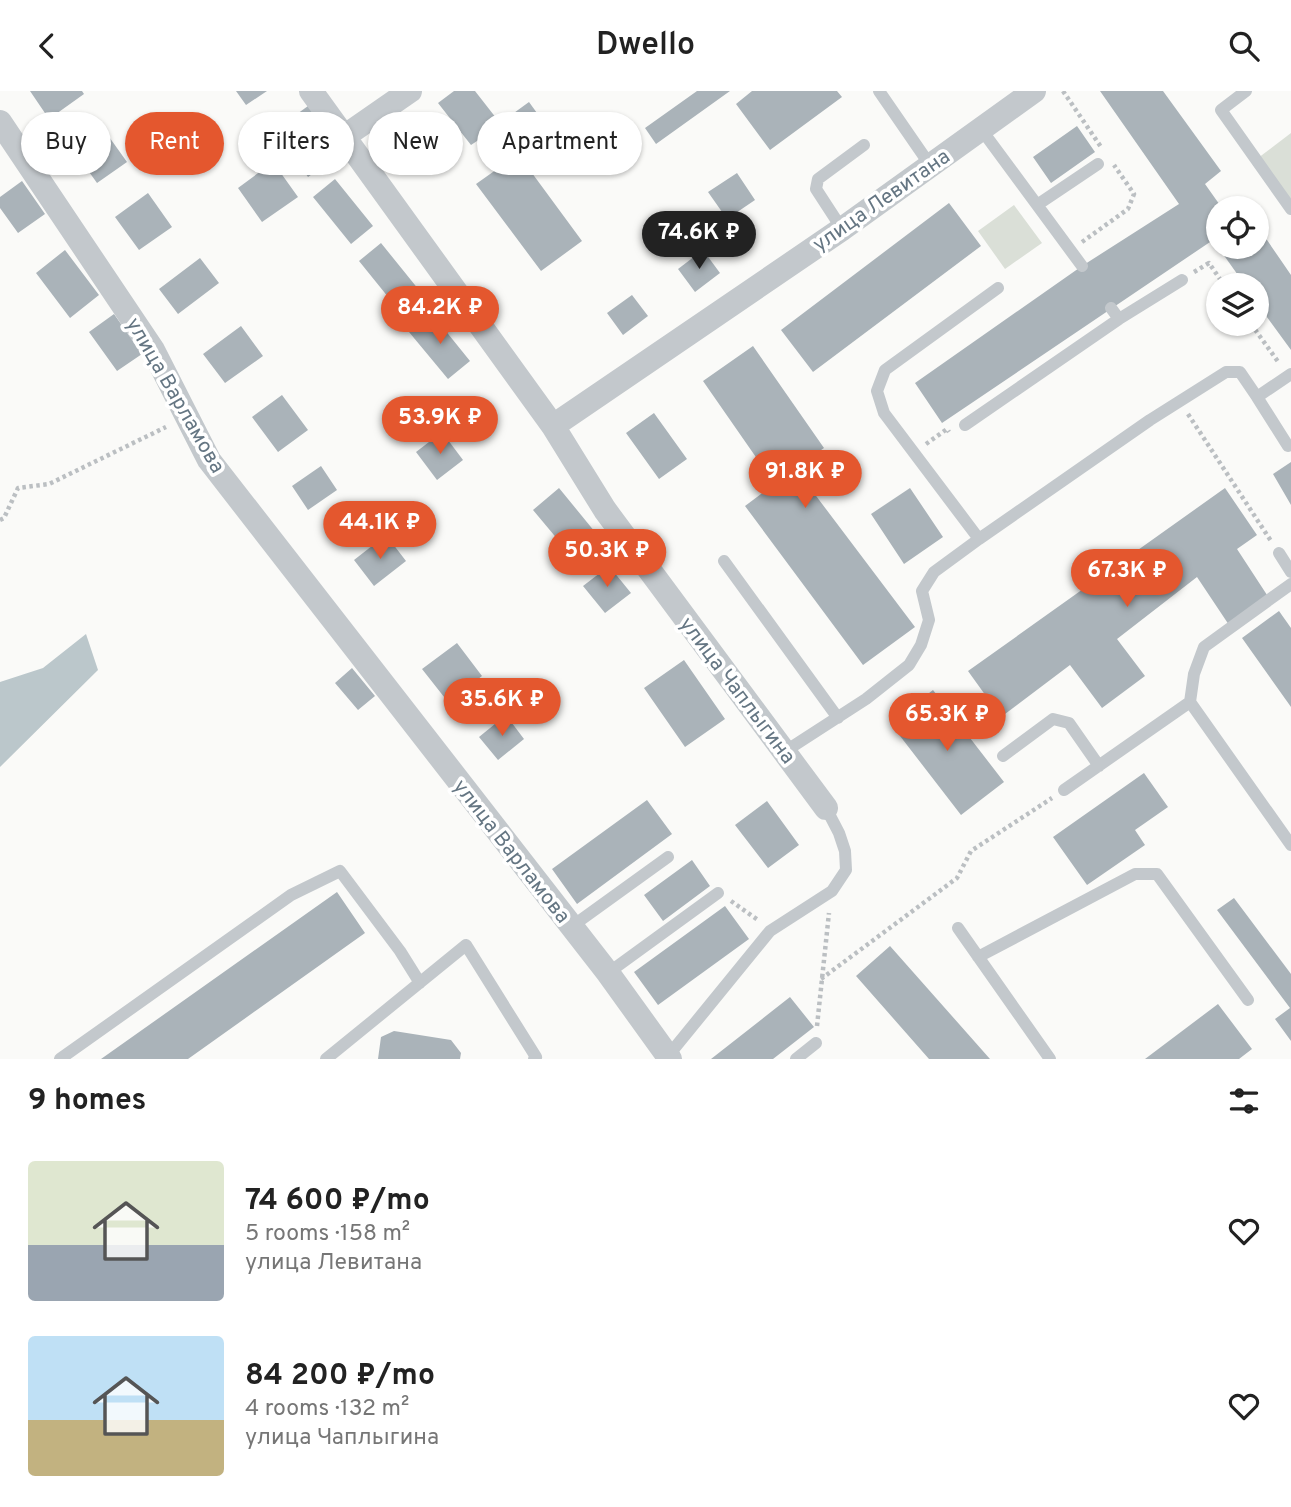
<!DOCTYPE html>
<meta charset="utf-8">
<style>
:root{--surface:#fff;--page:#f2f2f2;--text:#222;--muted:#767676;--accent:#e4572e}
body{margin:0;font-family:Overpass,sans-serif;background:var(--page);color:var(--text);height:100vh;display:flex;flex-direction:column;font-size:26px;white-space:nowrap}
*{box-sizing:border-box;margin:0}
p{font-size:23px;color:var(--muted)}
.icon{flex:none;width:38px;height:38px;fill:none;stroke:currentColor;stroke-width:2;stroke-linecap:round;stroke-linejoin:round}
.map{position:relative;height:968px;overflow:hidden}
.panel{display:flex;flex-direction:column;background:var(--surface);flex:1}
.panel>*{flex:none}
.banner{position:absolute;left:21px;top:21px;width:700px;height:63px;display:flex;gap:14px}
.controls{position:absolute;left:1206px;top:105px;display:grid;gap:14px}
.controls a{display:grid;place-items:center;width:63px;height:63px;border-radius:50%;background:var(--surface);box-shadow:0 2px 5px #0004;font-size:35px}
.price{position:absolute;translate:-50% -60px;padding:0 16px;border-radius:24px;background:var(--accent);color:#fff;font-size:23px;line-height:46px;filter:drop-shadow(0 2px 4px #0008)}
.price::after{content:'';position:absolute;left:50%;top:42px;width:21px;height:16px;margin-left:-10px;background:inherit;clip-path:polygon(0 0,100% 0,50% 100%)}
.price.current{background:#222;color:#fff}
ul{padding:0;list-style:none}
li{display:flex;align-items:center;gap:21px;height:175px;padding:0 28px}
li span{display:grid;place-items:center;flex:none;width:196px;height:140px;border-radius:7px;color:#555}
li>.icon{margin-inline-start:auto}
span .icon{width:84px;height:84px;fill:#fffc;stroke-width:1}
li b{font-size:30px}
h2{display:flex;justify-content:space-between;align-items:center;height:84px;padding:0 28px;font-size:30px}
.chip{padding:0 24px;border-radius:32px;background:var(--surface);box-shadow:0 2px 5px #0004;font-size:24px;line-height:63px}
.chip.current{background:var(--accent);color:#fff}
header{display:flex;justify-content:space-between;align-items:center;height:91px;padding:0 28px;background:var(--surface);font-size:32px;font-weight:600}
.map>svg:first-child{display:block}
.green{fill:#dadfd7}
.water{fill:#bbc7cb}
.building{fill:#aab3b9}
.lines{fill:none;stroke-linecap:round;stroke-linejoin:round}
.path{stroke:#bbbfc2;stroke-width:4.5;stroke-dasharray:3.5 3.5;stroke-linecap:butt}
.service{stroke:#c3c8cc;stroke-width:12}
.minor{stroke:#c3c8cc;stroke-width:24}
.labels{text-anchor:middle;stroke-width:7;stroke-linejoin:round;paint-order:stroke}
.street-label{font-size:21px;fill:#657683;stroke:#fff}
</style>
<header><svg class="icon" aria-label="back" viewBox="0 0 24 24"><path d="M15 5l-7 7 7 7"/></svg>Dwello<svg class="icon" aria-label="search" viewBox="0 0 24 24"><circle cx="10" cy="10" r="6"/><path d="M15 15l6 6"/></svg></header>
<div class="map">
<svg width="1291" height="968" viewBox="0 0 1291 968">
<rect width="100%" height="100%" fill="#fafaf8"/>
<!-- green -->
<path class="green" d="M1291 42V112L1258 67Z
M1014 114 1042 152 1005 178 978 140Z"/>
<!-- water -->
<path class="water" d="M86 543 98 579 0 676V591L43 577Z"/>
<!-- building -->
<path class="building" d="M30 0H82L84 3 49 28Z
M236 0H267L246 14Z
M454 0H475L500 32 529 11 550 40 518 63 582 150 541 180 476 93 500 76 480 48 471 54 438 12Z
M697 0H730L656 53 645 37Z
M752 0H837L842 6 770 59 736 13Z
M1100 0H1163L1221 80 1205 93 1222 117H1218V156H1256V133L1291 184V259L1256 211V194H1245L1213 149 942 332 915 292 1082 175 1179 113Z
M308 15 342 62 308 86 275 39Z
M1077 35 1095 61 1051 92 1033 66Z
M107 43 127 71 97 92 77 64Z
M273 71 298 106 262 131 238 97Z
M737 82 755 109 727 128 708 101Z
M335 88 373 135 351 153 313 106Z
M22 90 45 123 18 142 0 117V106Z
M148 102 172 136 139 159 115 126Z
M949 112 981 155 813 281 781 239Z
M381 152 419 199 397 217 359 170Z
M65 159 99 204 70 227 36 182Z
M703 159 720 182 695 201 678 178Z
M200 167 219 192 178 223 159 198Z
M632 204 648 225 623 244 607 222Z
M114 223 142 263 117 280 89 241Z
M432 223 470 270 448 288 409 241Z
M241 235 263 265 225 292 203 263Z
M753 255 824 357 795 377 915 536 863 574 745 415 781 388 774 392 703 290Z
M282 304 308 339 278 361 252 326Z
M654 322 687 368 659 388 626 342Z
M442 341 463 369 437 389 416 361Z
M1291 371V414L1273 383Z
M321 375 337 399 308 419 292 395Z
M559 397 595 441 569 462 533 419Z
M910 397 943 446 904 473 871 423Z
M1225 397 1257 444 1237 458 1269 507 1229 534 1197 486 1117 548 1145 585 1102 617 1070 574 1001 626 968 580Z
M386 444 406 470 374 495 354 469Z
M609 475 631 502 605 522 583 495Z
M1279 520 1291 537V616L1242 547Z
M457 552 482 585 448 611 422 578Z
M684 569 725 628 685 656 644 597Z
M352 577 375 605 358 619 335 592Z
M933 599 1004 691 961 724 890 632Z
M506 624 524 648 498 669 479 646Z
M1144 682 1168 716 1135 739 1145 754 1087 794 1053 746Z
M647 709 672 743 577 813 552 778Z
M767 710 799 754 768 777 735 734Z
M692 769 710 795 663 830 644 804Z
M337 801 365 842 188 968H101Z
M1234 807 1291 883V950L1275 928 1290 917 1217 819Z
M725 815 749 848 658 914 634 881Z
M890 855 990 968H929L856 885Z
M790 906 814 936 773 968H711Z
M1218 913 1252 958 1239 968H1145Z
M394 940 451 949 461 962 460 968H378L381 946Z"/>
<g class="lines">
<!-- path -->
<path class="path" d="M1063 0 1101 56
M1082 151 1128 118 1134 103 1114 74
M1194 181 1209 172 1224 194
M1251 233 1279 272
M1188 323 1271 450
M926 353 947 338 949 341
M0 429 4 427 18 397 49 393 166 336
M731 810 758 829
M821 888 957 787 971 760 1052 707
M817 935 829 822"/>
<!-- service -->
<path class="service" d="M879 0 930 74
M1246 0 1221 19 1291 118
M981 38 1082 175
M1037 114 1098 73
M842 138 816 98 818 88 864 54
M998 197 885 279 877 300 884 322 979 448 1150 329 1226 281H1240L1257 306 1291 283
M1111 217 1119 228 1182 189
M1257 306 1288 355
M965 334 1119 228
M1279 462 1291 481
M724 470 838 627
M1291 493 1204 556 1194 583 1190 611 1291 754
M784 661 866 608 909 574 921 554 929 529 922 500 934 481 979 448
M1003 665 1053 628 1069 632 1099 675
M1064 699 1190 611
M571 836 668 766
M958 837 1050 968
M978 866 1135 783H1157L1248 909
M608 882 718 802
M668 965 770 840 832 800 846 779 845 760 839 742 826 717
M60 968 291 804 340 780 400 860 420 892
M326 968 466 854 536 966 534 968
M796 968 816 952"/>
<!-- minor -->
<path class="minor" d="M311 0 553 335 605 419 826 717
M0 31 153 259 209 369 608 882 670 968
M345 45 410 0
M553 335 842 138 1034 0"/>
</g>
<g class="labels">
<!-- street labels -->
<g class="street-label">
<text transform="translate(881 109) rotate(-35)" y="7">улица Левитана</text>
<text transform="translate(176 304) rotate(60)" y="7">улица Варламова</text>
<text transform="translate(738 599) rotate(53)" y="7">улица Чаплыгина</text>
<text transform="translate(512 760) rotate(52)" y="7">улица Варламова</text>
</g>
</g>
</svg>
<div class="controls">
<a><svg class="icon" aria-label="locate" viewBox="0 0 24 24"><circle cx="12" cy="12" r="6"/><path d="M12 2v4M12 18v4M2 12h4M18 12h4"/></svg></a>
<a><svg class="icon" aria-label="layers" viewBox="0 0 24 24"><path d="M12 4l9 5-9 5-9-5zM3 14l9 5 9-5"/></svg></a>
</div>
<b class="price current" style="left:699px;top:180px">74.6K ₽</b>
<b class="price" style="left:440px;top:255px">84.2K ₽</b>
<b class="price" style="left:440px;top:365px">53.9K ₽</b>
<b class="price" style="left:805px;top:419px">91.8K ₽</b>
<b class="price" style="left:380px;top:470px">44.1K ₽</b>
<b class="price" style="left:607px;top:498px">50.3K ₽</b>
<b class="price" style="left:1127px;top:518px">67.3K ₽</b>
<b class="price" style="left:502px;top:647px">35.6K ₽</b>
<b class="price" style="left:947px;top:662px">65.3K ₽</b>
<div class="banner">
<a class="chip">Buy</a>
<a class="chip current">Rent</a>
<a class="chip">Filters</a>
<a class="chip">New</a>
<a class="chip">Apartment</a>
</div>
</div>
<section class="panel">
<h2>9 homes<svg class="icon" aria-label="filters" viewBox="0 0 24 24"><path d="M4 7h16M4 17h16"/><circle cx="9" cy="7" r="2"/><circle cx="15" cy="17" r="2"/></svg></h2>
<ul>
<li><span style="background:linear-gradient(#dfe7d0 60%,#9aa5b1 0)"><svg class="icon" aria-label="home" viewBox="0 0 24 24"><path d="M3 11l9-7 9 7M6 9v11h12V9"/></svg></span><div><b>74 600 ₽/mo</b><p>5 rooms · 158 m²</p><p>улица Левитана</p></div><svg class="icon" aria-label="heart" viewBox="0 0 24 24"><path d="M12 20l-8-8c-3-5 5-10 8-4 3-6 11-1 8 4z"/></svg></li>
<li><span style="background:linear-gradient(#bfe0f5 60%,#c2b280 0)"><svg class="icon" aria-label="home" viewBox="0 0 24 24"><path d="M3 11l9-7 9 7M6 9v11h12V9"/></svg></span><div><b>84 200 ₽/mo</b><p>4 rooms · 132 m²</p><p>улица Чаплыгина</p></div><svg class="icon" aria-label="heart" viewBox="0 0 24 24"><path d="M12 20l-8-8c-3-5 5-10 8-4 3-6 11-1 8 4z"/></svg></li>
</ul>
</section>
